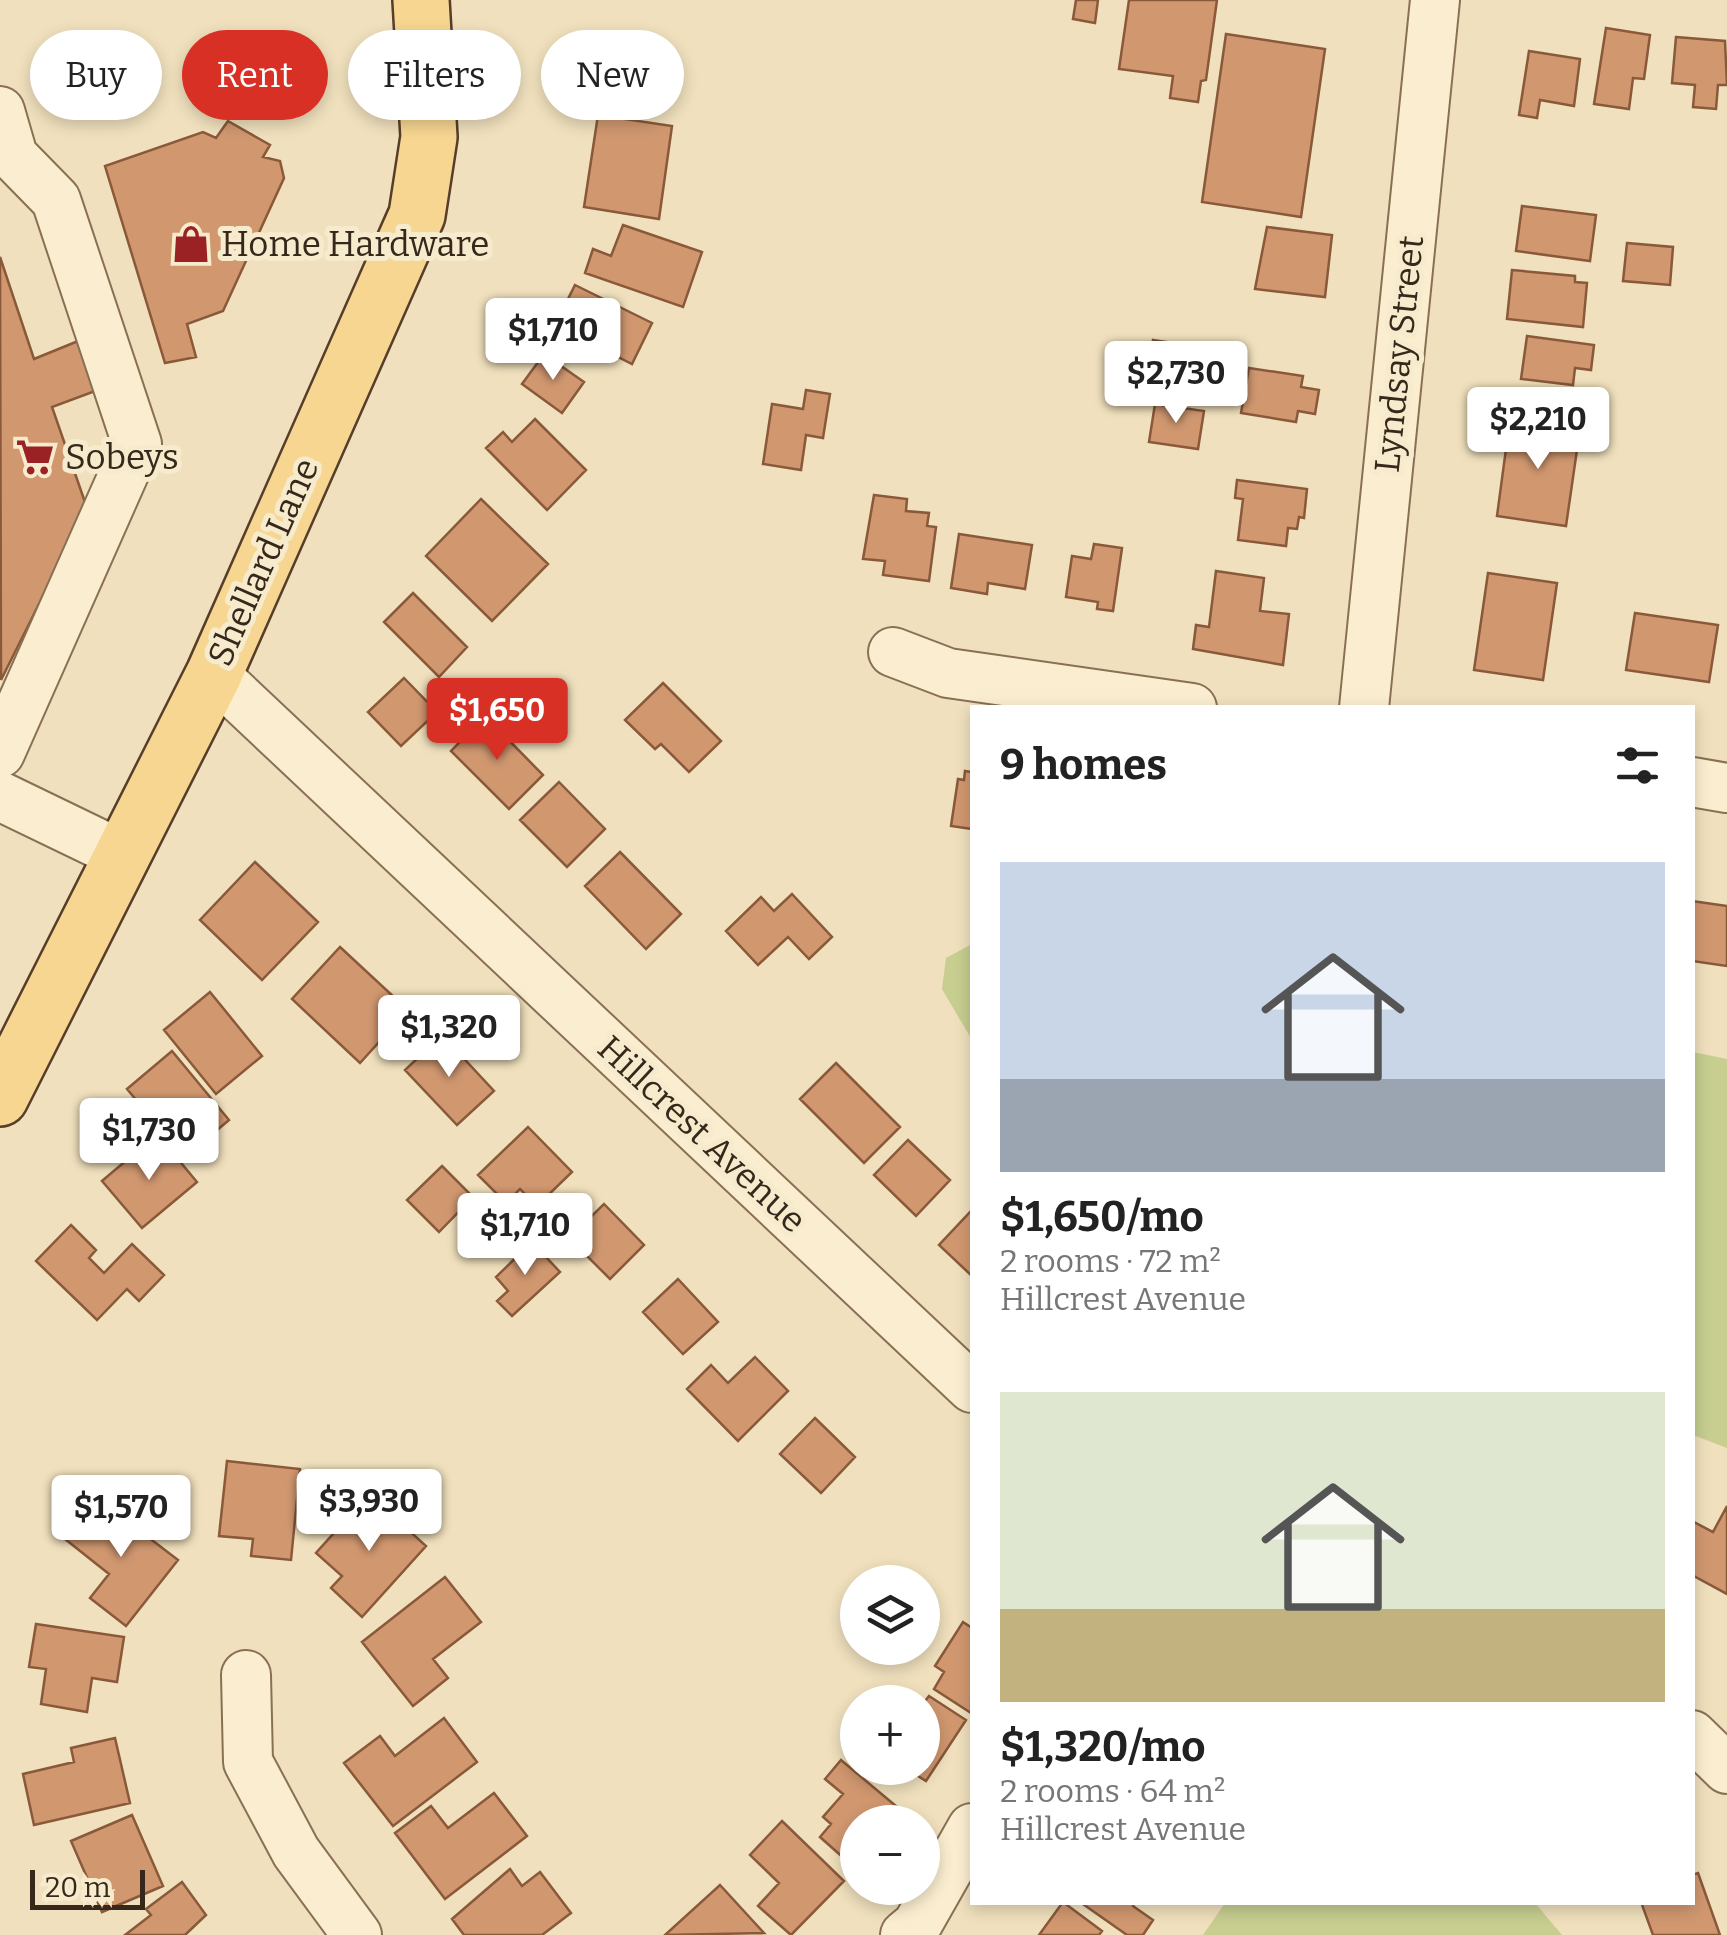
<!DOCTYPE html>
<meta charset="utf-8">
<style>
:root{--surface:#fff;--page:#f2f2f2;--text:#222;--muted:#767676;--accent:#d93025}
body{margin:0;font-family:Bitter,serif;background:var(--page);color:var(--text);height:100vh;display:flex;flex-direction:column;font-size:38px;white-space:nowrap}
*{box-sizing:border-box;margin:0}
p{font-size:32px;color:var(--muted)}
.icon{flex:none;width:55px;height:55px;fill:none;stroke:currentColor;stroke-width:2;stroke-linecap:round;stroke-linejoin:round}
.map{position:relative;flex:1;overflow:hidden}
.side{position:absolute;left:970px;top:705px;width:725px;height:1200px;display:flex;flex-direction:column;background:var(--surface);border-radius:0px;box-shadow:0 5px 15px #0003}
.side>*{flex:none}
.banner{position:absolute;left:30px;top:30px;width:790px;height:90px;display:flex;gap:20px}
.fabs{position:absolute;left:840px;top:1565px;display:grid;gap:20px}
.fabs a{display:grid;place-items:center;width:100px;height:100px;border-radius:50%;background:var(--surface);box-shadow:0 5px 15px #0003;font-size:50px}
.scale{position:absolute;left:30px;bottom:25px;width:115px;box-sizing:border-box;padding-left:10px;border:5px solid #37281b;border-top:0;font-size:28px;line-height:35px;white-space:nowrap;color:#37281b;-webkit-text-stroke:8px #f7ebcd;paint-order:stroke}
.price{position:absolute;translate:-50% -85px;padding:0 22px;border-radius:10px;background:#fff;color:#222;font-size:32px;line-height:65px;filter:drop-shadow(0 2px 5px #0008)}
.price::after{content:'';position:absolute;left:50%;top:60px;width:30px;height:22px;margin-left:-15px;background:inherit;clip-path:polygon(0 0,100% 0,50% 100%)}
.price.current{background:var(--accent);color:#fff}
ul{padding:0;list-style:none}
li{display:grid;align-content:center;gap:20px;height:530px;padding:0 30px}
li span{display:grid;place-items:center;height:310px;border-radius:0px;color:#555}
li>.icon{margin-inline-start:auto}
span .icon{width:180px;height:180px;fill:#fffc;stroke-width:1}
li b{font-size:42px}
h2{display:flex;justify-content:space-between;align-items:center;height:120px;padding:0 30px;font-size:42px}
.tag{padding:0 35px;border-radius:45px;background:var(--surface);box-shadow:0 5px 15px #0003;font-size:35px;line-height:90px}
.tag.current{background:var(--accent);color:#fff}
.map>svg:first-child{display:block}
.green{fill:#c7ce90}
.building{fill:#d19870;stroke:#89593a;stroke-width:2.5}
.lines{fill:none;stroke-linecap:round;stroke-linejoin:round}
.minor-casing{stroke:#897055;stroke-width:52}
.major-casing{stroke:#563e2a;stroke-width:60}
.minor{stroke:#fbeed0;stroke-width:48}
.major{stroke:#f7d691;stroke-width:55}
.labels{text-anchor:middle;stroke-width:10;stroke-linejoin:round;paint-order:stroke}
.poi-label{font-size:35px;fill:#37281b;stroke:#f7ebcd;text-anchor:start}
.street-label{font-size:35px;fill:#37281b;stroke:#f7ebcd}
</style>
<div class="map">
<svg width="1727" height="1935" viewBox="0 0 1727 1935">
<rect width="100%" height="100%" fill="#f0e0bd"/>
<!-- green -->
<path class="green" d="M972 944V1040L942 989 946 958Z
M1693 1052 1727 1059V1448L1693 1435Z
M1225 1903H1535L1562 1935H1203Z"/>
<!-- building -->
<path class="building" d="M1076 0H1098L1095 23 1073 19Z
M1129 0H1217L1206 80 1201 81 1198 102 1170 98 1173 76 1119 69Z
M1606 28 1650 35 1644 79 1633 78 1629 109 1594 104Z
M1226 34 1325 49 1301 217 1202 202Z
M1676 37 1725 41 1727 85H1718L1716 109 1693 107 1695 85 1672 83Z
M1529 51 1580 59 1574 106 1540 100 1537 118 1519 115Z
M598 115 672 126 659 219 584 207Z
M228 121 270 145 263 157 280 161 284 178 223 311 187 324 196 357 165 363 105 166 203 132 216 138Z
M1522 206 1596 215 1590 261 1516 251Z
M623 225 702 252 683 307 585 273 593 249 611 256Z
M1267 227 1332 235 1325 297 1255 289Z
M1627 243 1673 247 1670 285 1623 281Z
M0 257 34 359 88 337 106 387 52 407 87 508 1 680Z
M1512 270 1575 276V282L1587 283 1583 327 1507 319Z
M575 285 652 323 632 364 555 325Z
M1527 336 1594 345 1591 370 1575 368 1573 385 1521 379Z
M1153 340 1213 349 1209 384 1148 376Z
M544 354 584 382 562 413 522 384Z
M1249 368 1303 376 1301 387 1319 390 1315 414 1298 411 1296 422 1241 413Z
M806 390 830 394 823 438 806 435 801 470 763 464 772 404 803 409Z
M1155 404 1204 411 1198 449 1149 442Z
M535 419 586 470 547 510 486 448 503 432 512 442Z
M1510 419 1580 429 1566 526 1497 516Z
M1237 480 1307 489 1304 518 1299 517 1297 529 1288 528 1286 546 1238 540 1243 499 1235 498Z
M874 495 907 499 906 511 929 513 927 526 936 527 929 581 883 575 885 561 863 559Z
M481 499 548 564 492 621 426 556Z
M959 534 1032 545 1025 589 988 583 987 594 951 588Z
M1094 544 1122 548 1113 611 1097 609 1098 602 1066 597 1072 556 1091 559Z
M1216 571 1264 578 1260 611 1289 614 1283 665 1193 649 1196 625 1209 627Z
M1488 573 1557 583 1543 680 1474 670Z
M413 593 467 647 439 677 384 622Z
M1635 613 1718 625 1709 682 1626 670Z
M404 678 437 712 401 746 368 712Z
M663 683 721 741 689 772 661 744 655 749 625 720Z
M485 716 543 775 509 809 451 751Z
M965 771 972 772V829L951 826 958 779 964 780Z
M559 782 605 829 567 867 520 820Z
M620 852 681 914 646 949 585 886Z
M255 862 318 922 262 980 200 920Z
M792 894 832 937 809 959 788 937 758 965 726 931 761 897 774 911Z
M1692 901 1727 906V966L1692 961Z
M340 947 408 1010 360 1063 292 999Z
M210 992 262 1056 216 1094 164 1030Z
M442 1035 494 1091 457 1125 405 1070Z
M172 1051 229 1120 184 1158 127 1089Z
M836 1063 900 1127 864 1163 800 1099Z
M528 1127 572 1172 537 1206 520 1189 506 1203 478 1175Z
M162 1140 197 1182 142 1228 102 1181 142 1147 146 1153Z
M908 1140 950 1180 916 1216 874 1175Z
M442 1166 473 1197 439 1232 407 1200Z
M604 1204 644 1245 610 1279 569 1238Z
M972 1210V1276L939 1245Z
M71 1225 96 1250 89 1258 104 1273 132 1244 164 1275 139 1301 127 1289 97 1320 36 1261Z
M532 1242 560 1272 512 1316 497 1301 508 1291 496 1277Z
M678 1279 718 1322 683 1354 643 1312Z
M755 1357 788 1391 738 1441 687 1389 711 1365 728 1383Z
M815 1418 855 1457 821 1493 780 1454Z
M227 1461 300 1469 291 1560 251 1556 253 1539 219 1536Z
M369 1494 426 1546 362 1617 331 1588 342 1576 316 1553Z
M97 1498 178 1560 126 1626 90 1598 109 1574 65 1539Z
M1727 1506V1594L1692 1575V1521L1713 1532Z
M445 1577 481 1622 433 1659 448 1678 413 1706 362 1642Z
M963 1622 972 1628 971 1713 934 1689 944 1672 935 1666Z
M36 1624 124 1637 117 1682 92 1678 87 1712 41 1704 46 1669 29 1667Z
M929 1696 966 1720 926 1781 905 1768H922V1705Z
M444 1718 477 1762 393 1826 344 1763 380 1736 395 1756Z
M115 1738 130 1803 34 1825 23 1774 74 1762 71 1748Z
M841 1760 903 1812 894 1822H858L855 1868 820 1837 831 1824 823 1817 843 1794 825 1779Z
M494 1793 527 1836 445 1899 395 1833 431 1806 448 1828Z
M132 1815 163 1886 102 1912 71 1841Z
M782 1821 844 1881 791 1935 758 1906 779 1883 750 1855Z
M510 1869 522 1886 540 1872 571 1913 542 1935H464L452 1919Z
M1698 1873 1720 1935H1653L1641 1902H1692V1875Z
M182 1882 206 1915 185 1935H125L151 1915 146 1909Z
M720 1885 764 1933 665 1935Z
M1063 1902 1102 1931 1099 1935H1039Z
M1080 1902H1135L1133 1906 1153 1920 1143 1935H1127Z"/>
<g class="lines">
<!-- minor casing -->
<g class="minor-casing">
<path id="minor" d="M0 111 13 156 56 200 137 444 0 753
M893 652 948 673 1192 708
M214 674 972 1388
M1364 708 1435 0
M1692 782 1727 788
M0 796 122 855
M246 1675 248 1762 296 1852 357 1935
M1692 1735 1727 1769
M905 1935 917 1925 972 1828"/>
</g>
<!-- major casing -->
<g class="major-casing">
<path id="major" d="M0 1098 214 674 417 215 429 137 421 0"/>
</g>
<!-- minor -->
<use href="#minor" class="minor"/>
<!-- major -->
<use href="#major" class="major"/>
</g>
<!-- icons -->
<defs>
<g id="shop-bare" transform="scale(3)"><path d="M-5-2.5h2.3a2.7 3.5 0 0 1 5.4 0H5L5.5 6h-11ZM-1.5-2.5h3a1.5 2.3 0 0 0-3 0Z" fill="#9b2224" stroke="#f7ebcd" stroke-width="2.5" paint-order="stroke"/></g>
<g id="supermarket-bare" transform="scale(3)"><path d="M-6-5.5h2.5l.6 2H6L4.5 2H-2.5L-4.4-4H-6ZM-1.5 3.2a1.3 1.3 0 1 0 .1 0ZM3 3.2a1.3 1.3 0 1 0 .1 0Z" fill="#9b2224" stroke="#f7ebcd" stroke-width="2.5" paint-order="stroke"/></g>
</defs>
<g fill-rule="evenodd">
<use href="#shop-bare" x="191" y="244"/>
<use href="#supermarket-bare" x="35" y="457"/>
</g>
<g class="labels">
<!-- poi labels -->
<g class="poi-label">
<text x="221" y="256">Home Hardware</text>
<text x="65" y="469">Sobeys</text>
</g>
<!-- street labels -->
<g class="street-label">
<text transform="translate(1399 354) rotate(-84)" y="12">Lyndsay Street</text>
<text transform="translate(263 562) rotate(-66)" y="12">Shellard Lane</text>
<text transform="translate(702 1134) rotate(43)" y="12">Hillcrest Avenue</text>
</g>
</g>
</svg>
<div class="fabs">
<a><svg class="icon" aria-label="layers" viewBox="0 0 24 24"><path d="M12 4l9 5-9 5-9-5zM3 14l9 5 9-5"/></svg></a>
<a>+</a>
<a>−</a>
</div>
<div class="scale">20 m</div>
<b class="price" style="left:553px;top:383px">$1,710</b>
<b class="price" style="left:1176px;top:426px">$2,730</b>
<b class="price" style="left:1538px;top:472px">$2,210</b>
<b class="price current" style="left:497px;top:763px">$1,650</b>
<b class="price" style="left:449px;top:1080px">$1,320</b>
<b class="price" style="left:149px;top:1183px">$1,730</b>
<b class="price" style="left:525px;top:1278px">$1,710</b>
<b class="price" style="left:369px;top:1554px">$3,930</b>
<b class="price" style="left:121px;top:1560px">$1,570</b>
<div class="banner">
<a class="tag">Buy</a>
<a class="tag current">Rent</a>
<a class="tag">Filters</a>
<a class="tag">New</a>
</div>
<section class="side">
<h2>9 homes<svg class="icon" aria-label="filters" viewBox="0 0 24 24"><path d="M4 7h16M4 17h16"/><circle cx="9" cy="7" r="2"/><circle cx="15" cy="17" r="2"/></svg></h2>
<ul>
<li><span style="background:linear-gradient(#c9d6e8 70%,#9aa5b1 0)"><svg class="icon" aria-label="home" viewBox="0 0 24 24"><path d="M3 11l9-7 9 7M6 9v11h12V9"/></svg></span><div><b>$1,650/mo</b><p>2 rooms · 72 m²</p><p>Hillcrest Avenue</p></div></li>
<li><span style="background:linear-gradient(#dfe7d0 70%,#c2b280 0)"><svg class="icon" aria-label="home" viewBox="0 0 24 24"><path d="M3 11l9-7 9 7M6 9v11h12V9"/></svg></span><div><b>$1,320/mo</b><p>2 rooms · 64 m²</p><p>Hillcrest Avenue</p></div></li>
</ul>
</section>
</div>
